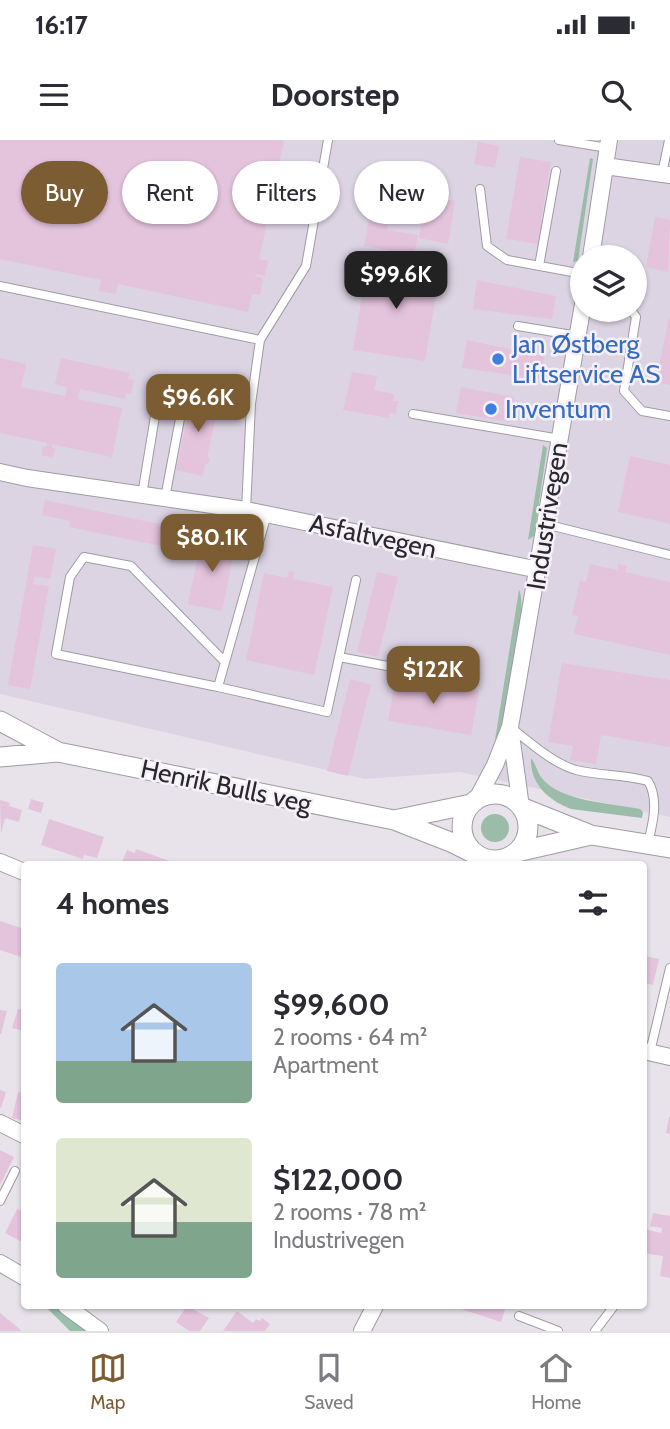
<!DOCTYPE html>
<meta charset="utf-8">
<style>
:root{--surface:#fff;--page:#f7f7f7;--text:#2b2b33;--muted:#7c7c81;--line:#e1e1e2;--accent:#7c5c32}
body{margin:0;font-family:Cabin,sans-serif;background:var(--page);color:var(--text);height:100vh;display:flex;flex-direction:column;font-size:26px;white-space:nowrap}
*{box-sizing:border-box;margin:0}
p{font-size:23px;color:var(--muted)}
.icon{flex:none;width:38px;height:38px;fill:none;stroke:currentColor;stroke-width:2;stroke-linecap:round;stroke-linejoin:round}
.map{position:relative;flex:1;overflow:hidden}
.details{position:absolute;left:21px;top:721px;width:626px;height:448px;display:flex;flex-direction:column;background:var(--surface);border-radius:7px;box-shadow:0 2px 5px #0004}
.details>*{flex:none}
.guide{position:absolute;left:21px;top:21px;width:628px;height:63px;display:flex;gap:14px}
.controls{position:absolute;left:570px;top:105px;display:grid;gap:14px}
.controls a{display:grid;place-items:center;width:77px;height:77px;border-radius:50%;background:var(--surface);box-shadow:0 2px 5px #0004;font-size:35px}
.price{position:absolute;translate:-50% -60px;padding:0 16px;border-radius:14px;background:var(--accent);color:#fff;font-size:23px;line-height:46px;filter:drop-shadow(0 2px 4px #0008)}
.price::after{content:'';position:absolute;left:50%;top:42px;width:21px;height:16px;margin-left:-10px;background:inherit;clip-path:polygon(0 0,100% 0,50% 100%)}
.price.current{background:#222;color:#fff}
ul{padding:0;list-style:none}
li{display:flex;align-items:center;gap:21px;height:175px;padding:0 35px}
li span{display:grid;place-items:center;flex:none;width:196px;height:140px;border-radius:7px;color:#555}
li>.icon{margin-inline-start:auto}
span .icon{width:84px;height:84px;fill:#fffc;stroke-width:1}
li b{font-size:30px}
h2{display:flex;justify-content:space-between;align-items:center;height:84px;padding:0 35px;font-size:30px}
.chip{padding:0 24px;border-radius:32px;background:var(--surface);box-shadow:0 2px 5px #0004;font-size:24px;line-height:63px}
.chip.current{background:var(--accent);color:#fff}
.status{display:flex;justify-content:space-between;align-items:center;height:49px;padding:0 35px;background:var(--surface);direction:ltr}
.status svg{height:19px;fill:currentColor}
header{display:flex;justify-content:space-between;align-items:center;height:91px;padding:0 35px;background:var(--surface);font-size:32px;font-weight:800}
.menu{display:flex;justify-content:space-around;align-items:center;height:98px;border-top:2px solid var(--line);background:var(--surface);font-size:19px;color:var(--muted)}
.menu a{display:grid;justify-items:center;gap:4px}
.menu .current{color:var(--accent)}
.map>svg:first-child{display:block}
.built{fill:#ddd4e3;fill-rule:evenodd}
.green{fill:#9abca9}
.forest{fill:#99beaa}
.building{fill:#e4c3dd}
.lines{fill:none;stroke-linecap:round;stroke-linejoin:round}
.service-casing{stroke:#a09ba3;stroke-width:10}
.minor-casing{stroke:#a09ba3;stroke-width:18}
.tertiary-casing{stroke:#a09ba3;stroke-width:21}
.service{stroke:#fff;stroke-width:8}
.minor{stroke:#fff;stroke-width:16}
.tertiary{stroke:#fff;stroke-width:19}
.shop-dot{fill:#3f7fe0;stroke:#f5f0f9;stroke-width:2.5}
.labels{text-anchor:middle;stroke-width:5;stroke-linejoin:round;paint-order:stroke}
.shop-label{font-size:26px;fill:#366cbe;stroke:#f5f0f9;text-anchor:start}
.street-label{font-size:26px;fill:#2a282b;stroke:#f5f0f9}
</style>
<div class="status"><b>16:17</b><svg viewBox="0 0 49 12"><path d="M0 12V9h3v3zM5 12V6h3v6zM10 12V3h3v9zM15 12V0h3v12zM26 1h20v11H26zM47 4h2v5h-2z"/></svg></div>
<header><svg class="icon" aria-label="menu" viewBox="0 0 24 24"><path d="M4 6h16M4 12h16M4 18h16"/></svg>Doorstep<svg class="icon" aria-label="search" viewBox="0 0 24 24"><circle cx="10" cy="10" r="6"/><path d="M15 15l6 6"/></svg></header>
<div class="map">
<svg width="670" height="1191" viewBox="0 0 670 1191">
<rect width="100%" height="100%" fill="#e8e3eb"/>
<!-- built -->
<path class="built" d="M0 0H670V677L460 632 365 639 0 554ZM583 117H635V170H583Z"/>
<!-- green -->
<path class="green" d="M590 18 593 19 578 121 573 122Z
M543 305 547 308 534 396 528 400Z
M519 450C529 467 505 567 501 592L495 600Z
M531 618C536 624 537 632 541 637 559 662 612 663 640 669L643 672 642 678 571 669C548 660 530 644 531 618Z
M481 688a14 14 0 1 1 28 0a14 14 0 1 1-28 0Z"/>
<!-- forest -->
<path class="forest" d="M45 1166H54L109 1191H70Z"/>
<!-- building -->
<path class="building" d="M0 0H284L270 66 279 68 275 85 267 83 259 119 268 121 265 136 256 134 255 136 263 138 260 155 252 154 248 172 118 144 116 154 99 151 101 140 0 119Z
M478 2 499 6 495 28 474 24Z
M520 17 551 22 541 80H543L542 90H540L538 104 506 99Z
M375 48 394 51 387 90 418 95 414 115 364 106Z
M426 56 455 61 448 104 419 98Z
M655 77 670 80 668 132 646 127Z
M368 120 440 132 425 221 353 210Z
M477 140 556 156 552 179 473 169Z
M669 177H670V245L656 242Z
M467 200 544 216 540 239 462 228Z
M0 218 26 224 21 247 65 256 67 247 55 244 61 218 130 233 128 239 134 240 131 254 126 253 125 259 80 249 78 259 122 268 112 317 52 304V308H55L53 318 41 315 43 306 46 307 47 303 0 293Z
M352 232 377 236 374 250 394 254 393 261H398L396 274 390 273 389 278 343 270Z
M461 247 514 257 510 282 456 273Z
M192 253 220 259 207 317 210 318 208 324H205L203 336 176 330Z
M630 316 670 325V384L618 372Z
M45 360 183 389 182 391 189 393 185 411 69 387 70 381 42 375Z
M202 396 236 403 222 471 188 464Z
M33 405 56 409 50 439 35 436 33 444 49 446 30 549 8 545Z
M590 424 617 430 618 424 627 426 625 432 670 442V515L574 494 578 476 572 475 580 440 586 442Z
M289 431 295 432 293 439 333 447 314 535 246 520 264 433 287 438Z
M377 432 398 437 378 517 357 512Z
M562 523 670 540V607L601 595 596 624 570 620 573 606 548 602Z
M396 536 479 551 471 595 388 581Z
M350 539 371 545 348 636 327 631Z
M31 659 44 663 41 673 28 669Z
M0 660 10 663 9 666 22 670 19 682 5 678 1 694Z
M49 679 104 697 97 718 84 715 83 719 41 705Z
M136 709 178 724H121L127 710 135 713Z
M0 781 24 789V818L0 810Z
M644 816 659 819 653 845 644 843Z
M18 869 24 870V891L12 888Z
M0 870 7 871 1 894H0Z
M0 950 6 952 1 968H0Z
M18 952 24 953V981L12 978Z
M669 977H670V994L666 993Z
M0 1010 14 1017 0 1045Z
M17 1069 24 1072V1103L5 1093Z
M653 1073 670 1076V1138L660 1136 663 1116 644 1113V1089L661 1093 662 1088 650 1086Z
M187 1166 209 1178 200 1191H189L176 1182Z
M462 1166H506L501 1182 461 1169Z
M237 1171 253 1183 256 1179 260 1181 262 1178 270 1184 265 1191H223Z
M0 1173 22 1191H0Z"/>
<g class="lines">
<!-- service casing -->
<g class="service-casing">
<path id="service" d="M559 0 608 8
M662 34 669 0
M480 49 487 106 507 120 583 134
M539 126 556 31
M0 146 260 200 251 264 246 370
M631 170 636 177 624 251 642 271 670 276
M518 186 578 196
M260 200 306 126 328 0
M413 274 560 299
M142 355 158 258
M165 358 183 263
M545 384 670 415
M339 517 473 542
M225 522 131 426 84 417 70 437 56 514 218 547 327 572 356 440
M218 547 267 374
M510 587C530 602 552 623 576 630 600 636 625 634 648 641 659 659 653 683 648 703
M650 912 670 828
M0 1061 15 1031
M519 1176 558 1191
M595 1191 614 1166"/>
</g>
<!-- minor casing -->
<g class="minor-casing">
<path id="minor" d="M605 26 670 35
M591 117 609 0
M0 332 27 338 246 370 539 430
M510 587 583 164
M477 659 495 625 510 587 521 667
M0 722 24 732
M644 911 670 917
M0 983 24 995
M0 1123 24 1137
M66 1166 100 1191
M362 1191 375 1166"/>
</g>
<!-- tertiary casing -->
<g class="tertiary-casing">
<path id="tertiary" d="M0 581 58 612 394 680 453 703 475 714
M0 617 58 612
M462 687a33 33 0 1 1 66 0a33 33 0 1 1-66 0Z
M521 667 591 695 670 708
M394 680 471 664
M517 712 591 695"/>
</g>
<!-- service -->
<use href="#service" class="service"/>
<!-- minor -->
<use href="#minor" class="minor"/>
<!-- tertiary -->
<use href="#tertiary" class="tertiary"/>
</g>
<!-- markers -->
<g class="shop-dot">
<circle cx="498" cy="219" r="7"/>
<circle cx="491" cy="269" r="7"/>
</g>
<g class="labels">
<!-- shop labels -->
<g class="shop-label">
<text x="512" y="213">Jan Østberg<tspan x="512" dy="30">Liftservice AS</tspan></text>
<text x="505" y="278">Inventum</text>
</g>
<!-- street labels -->
<g class="street-label">
<text transform="translate(547 376) rotate(-81)" y="9">Industrivegen</text>
<text transform="translate(373 396) rotate(12)" y="9">Asfaltvegen</text>
<text transform="translate(226 646) rotate(12)" y="9">Henrik Bulls veg</text>
</g>
</g>
</svg>
<div class="controls">
<a><svg class="icon" aria-label="layers" viewBox="0 0 24 24"><path d="M12 4l9 5-9 5-9-5zM3 14l9 5 9-5"/></svg></a>
</div>
<b class="price current" style="left:396px;top:171px">$99.6K</b>
<b class="price" style="left:198px;top:294px">$96.6K</b>
<b class="price" style="left:212px;top:434px">$80.1K</b>
<b class="price" style="left:433px;top:566px">$122K</b>
<div class="guide">
<a class="chip current">Buy</a>
<a class="chip">Rent</a>
<a class="chip">Filters</a>
<a class="chip">New</a>
</div>
<section class="details">
<h2>4 homes<svg class="icon" aria-label="filters" viewBox="0 0 24 24"><path d="M4 7h16M4 17h16"/><circle cx="9" cy="7" r="2"/><circle cx="15" cy="17" r="2"/></svg></h2>
<ul>
<li><span style="background:linear-gradient(#a9c7e8 70%,#7fa58c 0)"><svg class="icon" aria-label="home" viewBox="0 0 24 24"><path d="M3 11l9-7 9 7M6 9v11h12V9"/></svg></span><div><b>$99,600</b><p>2 rooms · 64 m²</p><p>Apartment</p></div></li>
<li><span style="background:linear-gradient(#dfe7d0 60%,#7fa58c 0)"><svg class="icon" aria-label="home" viewBox="0 0 24 24"><path d="M3 11l9-7 9 7M6 9v11h12V9"/></svg></span><div><b>$122,000</b><p>2 rooms · 78 m²</p><p>Industrivegen</p></div></li>
</ul>
</section>
</div>
<nav class="menu">
<a class="current"><svg class="icon" aria-label="map" viewBox="0 0 24 24"><path d="M3 6l6-2 6 2 6-2v14l-6 2-6-2-6 2zM9 4v14M15 6v14"/></svg>Map</a>
<a><svg class="icon" aria-label="saved" viewBox="0 0 24 24"><path d="M7 4h10v16l-5-4-5 4z"/></svg>Saved</a>
<a><svg class="icon" aria-label="home" viewBox="0 0 24 24"><path d="M3 11l9-7 9 7M6 9v11h12V9"/></svg>Home</a>
</nav>
